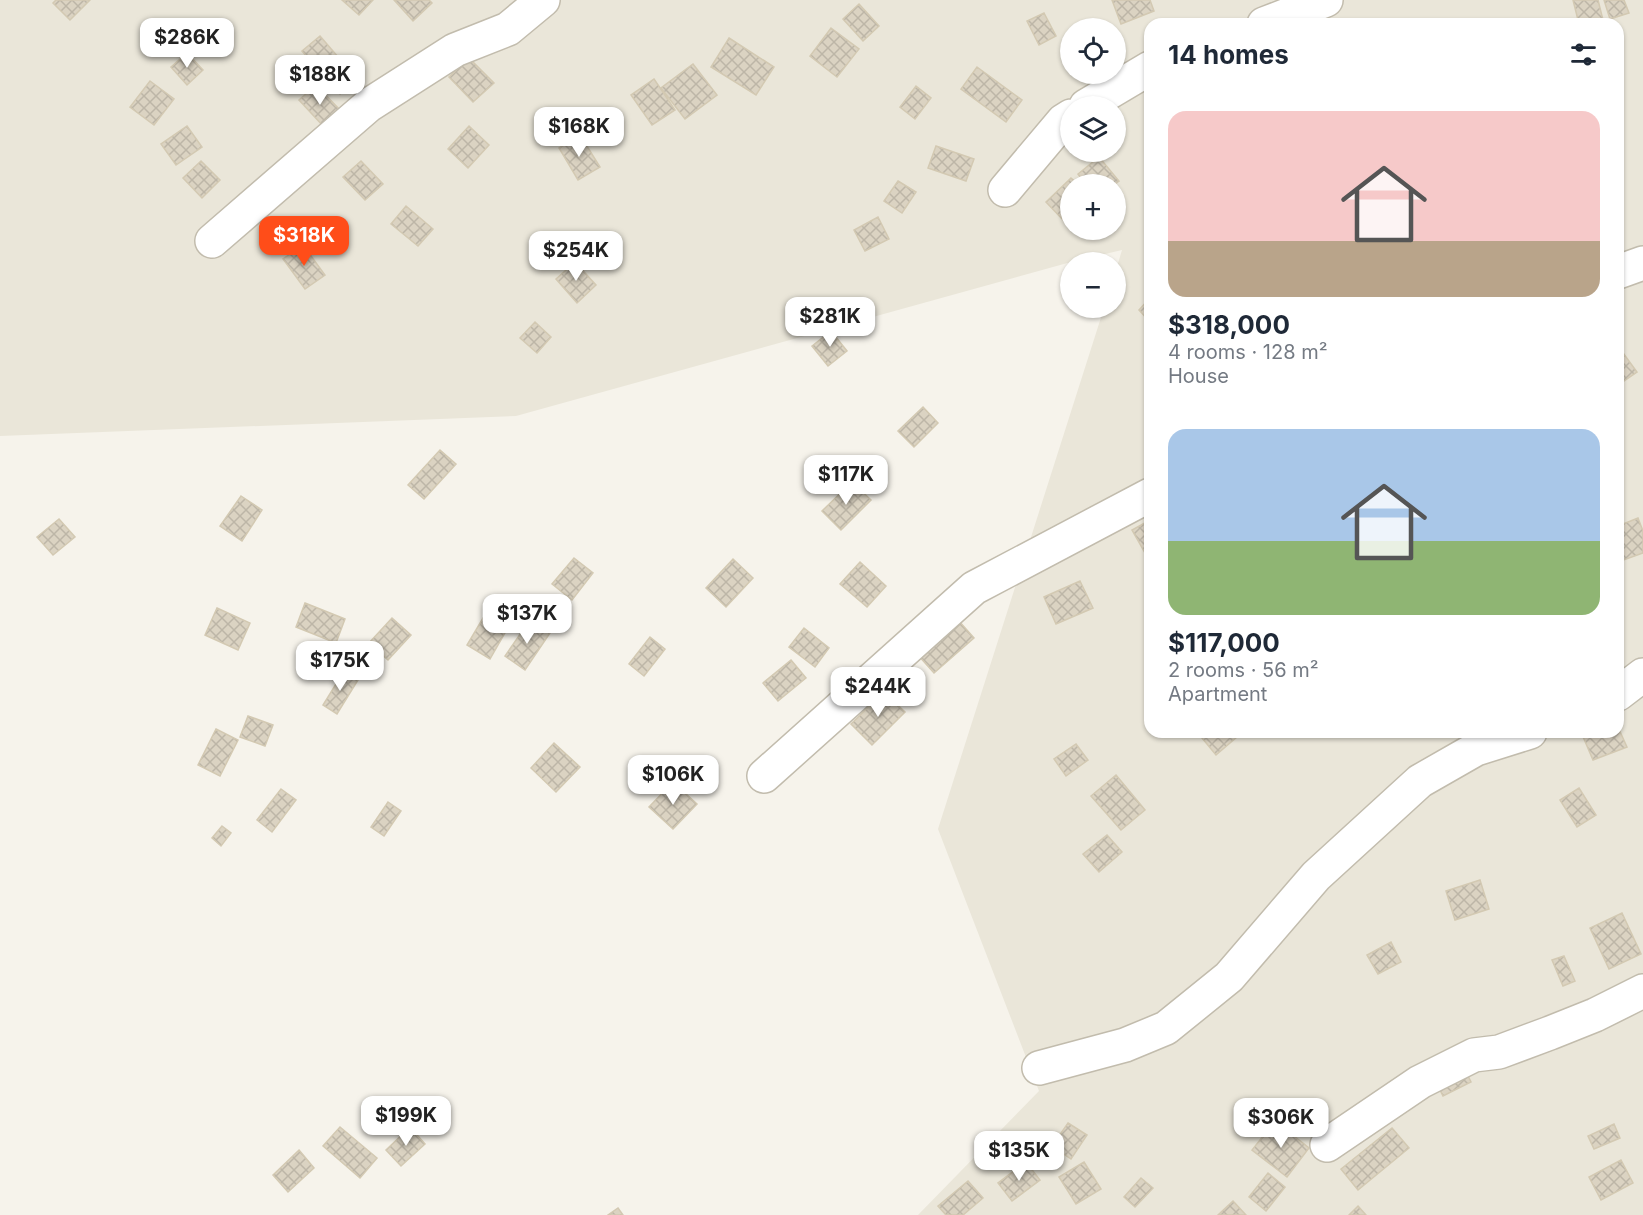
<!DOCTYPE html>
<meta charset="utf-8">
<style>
:root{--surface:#fff;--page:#f2f2f3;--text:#1f2937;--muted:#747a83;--accent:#ff4d19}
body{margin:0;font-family:Inter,sans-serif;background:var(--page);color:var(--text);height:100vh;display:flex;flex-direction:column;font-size:22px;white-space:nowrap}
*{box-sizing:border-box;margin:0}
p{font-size:20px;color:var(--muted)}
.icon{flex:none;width:33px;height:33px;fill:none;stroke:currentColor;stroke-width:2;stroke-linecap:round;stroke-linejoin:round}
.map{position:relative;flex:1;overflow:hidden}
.side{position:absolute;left:1144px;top:18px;width:480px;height:720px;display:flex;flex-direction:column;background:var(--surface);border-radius:18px;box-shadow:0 2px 4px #0004}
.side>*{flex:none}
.tools{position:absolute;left:1060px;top:18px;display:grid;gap:12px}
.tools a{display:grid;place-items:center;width:66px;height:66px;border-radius:50%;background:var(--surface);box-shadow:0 2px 4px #0004;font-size:30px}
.price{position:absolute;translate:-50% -51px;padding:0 14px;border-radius:12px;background:#fff;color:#222;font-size:20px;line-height:39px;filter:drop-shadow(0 2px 3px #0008)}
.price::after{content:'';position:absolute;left:50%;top:36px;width:18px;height:14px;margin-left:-9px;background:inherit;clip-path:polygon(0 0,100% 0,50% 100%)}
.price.on{background:var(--accent);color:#fff}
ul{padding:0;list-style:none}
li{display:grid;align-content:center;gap:12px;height:318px;padding:0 24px}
li span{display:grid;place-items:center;height:186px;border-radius:18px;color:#555}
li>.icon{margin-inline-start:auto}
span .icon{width:108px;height:108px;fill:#fffc;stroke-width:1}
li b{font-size:26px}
h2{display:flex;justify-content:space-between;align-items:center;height:72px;padding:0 24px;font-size:26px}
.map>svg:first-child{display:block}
.residential{fill:#eae6d9;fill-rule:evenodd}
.building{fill:url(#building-cross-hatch);stroke:#d3c9b2;stroke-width:1.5}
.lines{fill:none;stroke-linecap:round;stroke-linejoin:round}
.minor-casing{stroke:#c2bcad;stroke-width:36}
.minor{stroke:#fff;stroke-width:33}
</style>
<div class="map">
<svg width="1643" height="1215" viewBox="0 0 1643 1215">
<defs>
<pattern id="building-cross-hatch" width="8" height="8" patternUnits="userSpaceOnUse" patternTransform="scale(1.5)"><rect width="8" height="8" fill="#dbd3c2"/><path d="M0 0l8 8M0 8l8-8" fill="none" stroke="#bdb6a7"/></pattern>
</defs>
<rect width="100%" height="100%" fill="#f6f3eb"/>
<!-- residential -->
<path class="residential" d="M0 0H1643V1215H918L1039 1091 938 829 1104 308H1116V270L1122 250 1071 262 516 416 0 436ZM1150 24H1618V732H1150ZM1071 28H1116V74H1071ZM1071 106H1116V152H1071ZM1071 184H1116V230H1071Z"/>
<!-- building -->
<path class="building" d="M56 0H90L70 20 53 3Z
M342 0H373L359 15Z
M394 0H429L432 3 413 21Z
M1112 0H1150L1154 11 1121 24Z
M1573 0H1598L1604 24H1579Z
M1604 0H1624L1629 13 1610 19Z
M859 4 879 26 863 41 843 19Z
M1044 13 1056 36 1039 45 1027 21Z
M831 28 859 49 837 77 810 56Z
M320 36 357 79 340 94 302 51Z
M729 38 774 67 756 95 711 67Z
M187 53 203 70 187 85 171 67Z
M469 58 494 83 473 102 449 77Z
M693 64 717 95 685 119 661 88Z
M977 67 1022 100 1006 122 961 89Z
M654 79 675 110 652 125 631 95Z
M150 81 174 99 154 125 130 107Z
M316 85 341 111 324 127 299 100Z
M916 86 931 98 915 119 900 107Z
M187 126 202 147 176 165 161 144Z
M469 126 489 145 468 168 448 149Z
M580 135 600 167 578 180 559 148Z
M936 146 974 159 966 181 928 168Z
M1099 157 1119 181 1115 184H1086L1078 174Z
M201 161 220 180 202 198 183 178Z
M361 161 383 184 365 200 343 177Z
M1071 178 1078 184H1071V217L1065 222 1046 202Z
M898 181 916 192 902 213 884 201Z
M406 206 433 229 418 246 391 224Z
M878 217 889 239 865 251 854 230Z
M303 245 325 275 305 289 283 259Z
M575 262 596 285 577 303 556 279Z
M1150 298V322L1139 310Z
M535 322 551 337 537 353 520 338Z
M831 331 847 351 828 366 812 346Z
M1618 346 1637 372 1618 385Z
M923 407 938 423 914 447 898 431Z
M440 450 456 464 424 499 408 485Z
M852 482 871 500 841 530 822 511Z
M241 496 262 510 242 541 220 526Z
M1638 518 1643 531V553L1618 562V526Z
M59 519 75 537 53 555 37 537Z
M1150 520V550L1145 553 1132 530Z
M574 558 593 573 572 600 552 584Z
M733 559 753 578 726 607 706 588Z
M860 562 886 586 867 607 840 584Z
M1080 581 1093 608 1056 624 1044 597Z
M305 603 345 619 336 643 296 627Z
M217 608 250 623 238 650 205 635Z
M392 618 411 635 388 660 369 643Z
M483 618 506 631 490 659 467 645Z
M530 620 550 633 525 670 505 656Z
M958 620 974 638 934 673 918 655Z
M804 628 829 648 815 667 789 647Z
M650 637 665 649 644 676 629 664Z
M791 660 806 678 778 701 763 683Z
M344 671 358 680 337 714 323 705Z
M884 692 905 712 872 745 851 724Z
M248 716 273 725 265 746 240 737Z
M1618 727 1627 747 1593 760 1581 732H1618Z
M216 729 238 740 220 776 198 765Z
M1197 732H1232L1237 737 1216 755Z
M554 743 580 767 556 792 531 768Z
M1076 744 1088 760 1066 776 1054 759Z
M1116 775 1145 810 1121 830 1091 796Z
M673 782 697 804 673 829 649 807Z
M1579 788 1596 815 1577 827 1560 800Z
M281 789 296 800 272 832 257 820Z
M388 802 401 811 384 836 371 827Z
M222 826 231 833 221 846 212 838Z
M1107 835 1122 852 1099 872 1083 854Z
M1480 880 1489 909 1455 920 1446 891Z
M1622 913 1641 954 1609 969 1590 928Z
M1391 942 1401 962 1378 974 1367 955Z
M1564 956 1575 981 1563 986 1552 960Z
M1466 1072 1471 1082 1443 1096 1438 1086Z
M1275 1121 1309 1148 1287 1177 1252 1150Z
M1068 1123 1087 1135 1071 1159 1052 1146Z
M1614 1124 1620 1138 1594 1149 1588 1136Z
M340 1127 377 1158 360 1178 323 1146Z
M410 1127 425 1144 401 1166 386 1150Z
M1392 1128 1409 1148 1358 1190 1341 1169Z
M299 1150 314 1168 288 1192 273 1175Z
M1621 1160 1633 1183 1601 1200 1589 1177Z
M1026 1162 1040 1180 1012 1201 998 1183Z
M1084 1162 1101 1189 1076 1204 1059 1177Z
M1268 1173 1285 1187 1266 1211 1249 1197Z
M1141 1178 1153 1188 1135 1207 1124 1197Z
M968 1181 983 1198 963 1215H946L938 1206Z
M1233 1201 1246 1215H1218Z
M1358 1206 1366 1215H1349Z
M618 1208 623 1215H608Z"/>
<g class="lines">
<!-- minor casing -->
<g class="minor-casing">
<path id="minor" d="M1264 24 1326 0
M1086 106 1150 68
M1005 190 1063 121 1071 116
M212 241 369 105 455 50 508 29 543 0
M1618 272 1643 263
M1618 694 1643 675
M764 776 974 588 1150 495
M1039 1068 1125 1045 1166 1028 1229 977 1316 876 1420 781 1476 749 1530 732
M1327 1145 1420 1082 1474 1055 1499 1052 1550 1033 1595 1015 1643 991"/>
</g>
<!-- minor -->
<use href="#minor" class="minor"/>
</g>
</svg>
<div class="tools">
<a><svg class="icon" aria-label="locate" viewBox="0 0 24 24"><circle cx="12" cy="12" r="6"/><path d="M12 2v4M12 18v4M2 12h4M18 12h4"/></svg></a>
<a><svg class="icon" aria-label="layers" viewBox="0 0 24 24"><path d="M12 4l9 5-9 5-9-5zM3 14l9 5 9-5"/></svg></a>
<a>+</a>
<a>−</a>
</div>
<b class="price" style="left:187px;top:69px">$286K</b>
<b class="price" style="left:320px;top:106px">$188K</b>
<b class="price" style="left:579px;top:158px">$168K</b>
<b class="price on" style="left:304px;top:267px">$318K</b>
<b class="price" style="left:576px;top:282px">$254K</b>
<b class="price" style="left:830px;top:348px">$281K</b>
<b class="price" style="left:846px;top:506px">$117K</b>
<b class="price" style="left:527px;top:645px">$137K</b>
<b class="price" style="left:340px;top:692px">$175K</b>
<b class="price" style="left:878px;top:718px">$244K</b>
<b class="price" style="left:673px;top:806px">$106K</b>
<b class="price" style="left:406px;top:1147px">$199K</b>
<b class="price" style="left:1281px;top:1149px">$306K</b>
<b class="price" style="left:1019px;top:1182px">$135K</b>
<section class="side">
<h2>14 homes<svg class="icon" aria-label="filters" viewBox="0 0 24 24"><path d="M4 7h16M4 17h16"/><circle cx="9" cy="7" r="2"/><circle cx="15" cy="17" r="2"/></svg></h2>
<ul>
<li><span style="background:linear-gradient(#f6c9c9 70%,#b9a48a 0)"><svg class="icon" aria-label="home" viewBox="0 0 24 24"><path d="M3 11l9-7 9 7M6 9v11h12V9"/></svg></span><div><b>$318,000</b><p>4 rooms · 128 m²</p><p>House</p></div></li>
<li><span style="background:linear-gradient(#a9c7e8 60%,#8fb573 0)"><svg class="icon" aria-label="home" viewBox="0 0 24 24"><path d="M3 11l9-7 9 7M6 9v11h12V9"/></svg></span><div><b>$117,000</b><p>2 rooms · 56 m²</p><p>Apartment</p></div></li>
</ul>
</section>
</div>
